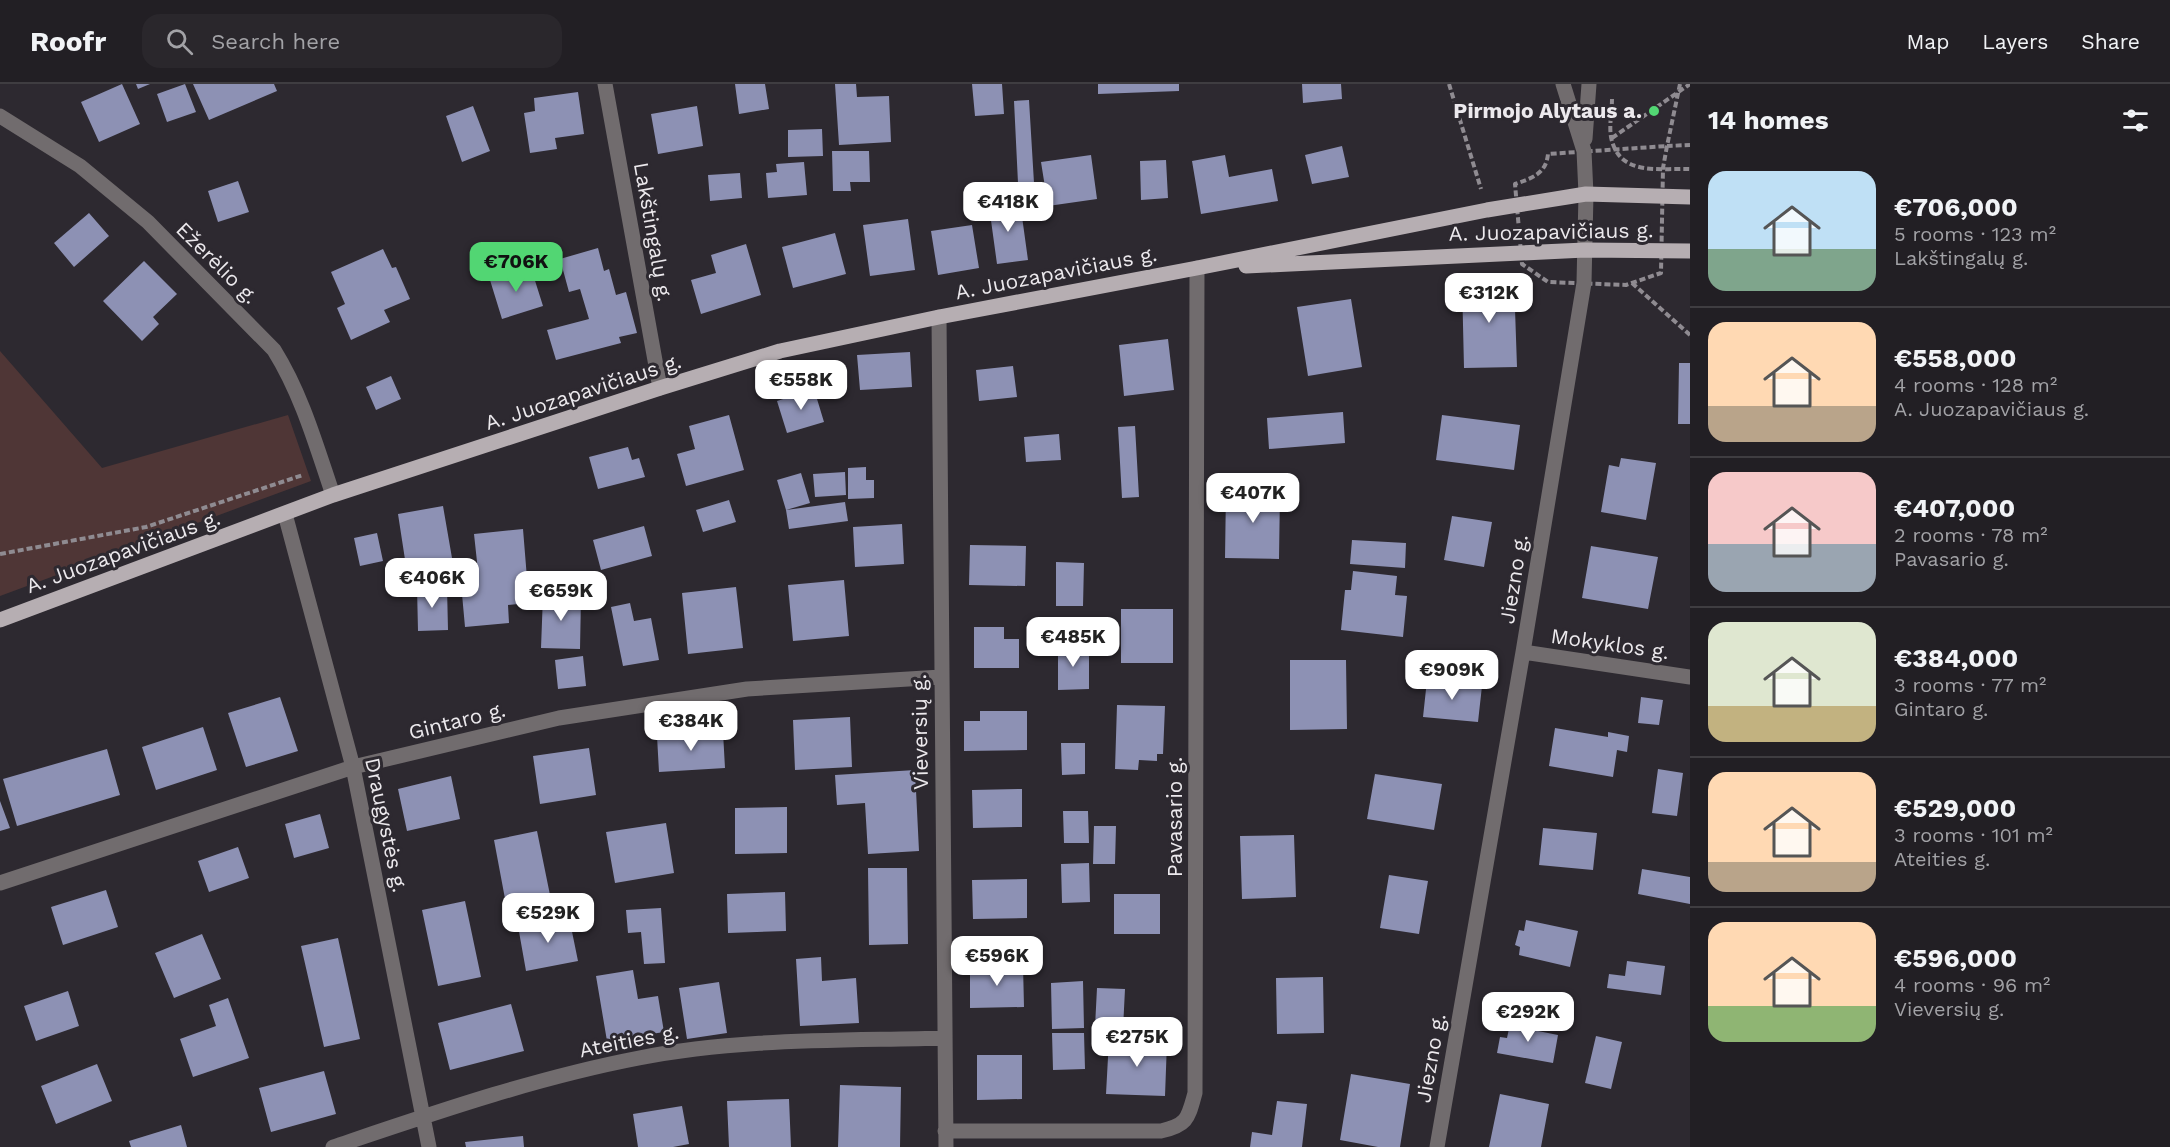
<!DOCTYPE html>
<meta charset="utf-8">
<style>
:root{--surface:#221f24;--page:#2a272c;--text:#f1f3f6;--muted:#a2a2a6;--line:#3f3d41;--accent:#52d673}
body{margin:0;font-family:"Work Sans",sans-serif;background:var(--page);color:var(--text);height:100vh;display:flex;flex-direction:column;font-size:22px;white-space:nowrap}
*{box-sizing:border-box;margin:0}
p{font-size:20px;color:var(--muted)}
.icon{flex:none;width:33px;height:33px;fill:none;stroke:currentColor;stroke-width:2;stroke-linecap:round;stroke-linejoin:round}
.map{position:relative;flex:1;overflow:hidden}
.side{display:flex;flex-direction:column;background:var(--surface);width:480px}
.side>*{flex:none}
.price{position:absolute;translate:-50% -51px;padding:0 14px;border-radius:12px;background:#fff;color:#222;font-size:20px;line-height:39px;filter:drop-shadow(0 2px 3px #0008)}
.price::after{content:'';position:absolute;left:50%;top:36px;width:18px;height:14px;margin-left:-9px;background:inherit;clip-path:polygon(0 0,100% 0,50% 100%)}
.price.selected{background:var(--accent);color:#111}
ul{padding:0;list-style:none}
li{display:flex;align-items:center;gap:18px;height:150px;padding:0 18px}
li+li{border-top:2px solid var(--line)}
li span{display:grid;place-items:center;flex:none;width:168px;height:120px;border-radius:18px;color:#555}
li>.icon{margin-inline-start:auto}
span .icon{width:72px;height:72px;fill:#fffc;stroke-width:1}
li b{font-size:26px}
h2{display:flex;justify-content:space-between;align-items:center;height:72px;padding:0 18px;font-size:26px}
header{display:flex;align-items:center;gap:36px;box-sizing:border-box;height:84px;padding:0 30px;background:var(--surface);border-bottom:2px solid var(--line)}
header strong{font-size:28px}
nav{display:flex;gap:33px;margin-inline-start:auto;font-size:21px}
.search{width:420px;height:54px;background:var(--page);display:flex;align-items:center;gap:15px;box-sizing:border-box;padding:0 21px;border-radius:18px;color:var(--muted);font-size:22px}
main{display:flex;flex:1;min-height:0}
.map>svg:first-child{display:block}
.green{fill:#4f3636}
.building{fill:#8d91b4}
.lines{fill:none;stroke-linecap:round;stroke-linejoin:round}
.path{stroke:#8f8b91;stroke-width:4;stroke-dasharray:6 3;stroke-linecap:butt}
.minor{stroke:#716c6e;stroke-width:15}
.primary{stroke:#b6aeb2;stroke-width:15}
.poi-dot{fill:#52d673;stroke:#2d2930;stroke-width:2}
.labels{text-anchor:middle;stroke-width:6;stroke-linejoin:round;paint-order:stroke}
.poi-label{font-size:21px;font-weight:bold;fill:#ece9ed;stroke:#2d2930;text-anchor:end}
.street-label{font-size:21px;fill:#ece9ed;stroke:#2d2930}
</style>
<header>
<strong>Roofr</strong>
<div class="search"><svg class="icon" aria-label="search" viewBox="0 0 24 24"><circle cx="10" cy="10" r="6"/><path d="M15 15l6 6"/></svg>Search here</div>
<nav><a>Map</a><a>Layers</a><a>Share</a></nav>
</header>
<main>
<div class="map">
<svg width="1690" height="1063" viewBox="0 0 1690 1063">
<rect width="100%" height="100%" fill="#2d2930"/>
<!-- green -->
<path class="green" d="M0 267 102 384 288 331 311 397 0 512Z"/>
<!-- building -->
<path class="building" d="M122 0 140 40 99 58 81 18Z
M136 0H150L138 5Z
M185 0 196 28 167 38 157 10Z
M193 0H274L277 7 209 36Z
M735 0H765L769 25 739 30Z
M835 0H856L857 13 889 12 891 58 839 61Z
M972 0H1002L1004 30 975 32Z
M1098 0H1179V7L1098 10Z
M1302 0H1341L1342 15 1303 19Z
M578 8 584 50 555 54 557 65 530 69 524 29 535 27 534 14Z
M1029 16 1034 99H1018L1014 17Z
M473 22 490 67 462 78 446 32Z
M697 22 703 62 658 70 651 30Z
M822 45 823 72 788 73V46Z
M1342 62 1349 93 1312 100 1305 71Z
M832 67H869L870 98H850L851 107H833Z
M1091 71 1097 115 1048 122 1041 78Z
M1225 71 1229 93 1272 85 1278 117 1201 130 1192 77Z
M1166 76 1168 114 1141 116 1140 77Z
M804 78 807 111 768 114 766 89 777 88 776 80Z
M740 89 742 114 710 117 708 91Z
M238 97 249 128 218 138 208 107Z
M1020 118 1028 176 997 180 989 122Z
M89 129 109 152 74 183 54 159Z
M908 135 915 186 870 192 863 141Z
M972 141 979 184 938 191 931 147Z
M835 149 846 190 793 204 782 163Z
M746 160 761 211 701 230 691 196 716 189 711 171Z
M598 164 604 187 609 185 616 211 626 208 637 249 619 253 621 259 556 276 547 246 589 235 580 205 569 208 560 175Z
M383 165 392 184 396 183 410 215 384 226 390 238 351 256 337 224 345 220 331 188Z
M144 177 177 210 153 233 159 240 142 257 103 217Z
M531 184 543 222 502 235 490 196Z
M1514 196 1517 283 1464 284 1462 198Z
M1351 215 1362 283 1308 292 1297 223Z
M1168 255 1174 306 1124 312 1119 261Z
M910 268 912 303 860 306 857 271Z
M1679 279H1690V340H1678Z
M1013 282 1017 313 979 317 976 286Z
M391 292 401 315 376 326 366 303Z
M814 305 824 338 787 349 777 317Z
M1343 328 1345 359 1269 365 1267 334Z
M729 331 744 386 686 402 677 370 695 365 689 342Z
M1442 331 1520 341 1514 386 1436 376Z
M1135 342 1139 413 1122 414 1118 343Z
M1059 350 1061 376 1026 378 1024 353Z
M628 363 632 376 639 374 645 393 598 405 589 373Z
M1621 374 1656 379 1646 436 1601 428 1609 381 1619 383Z
M866 383V396H874V414L848 415V384Z
M845 388 846 411 815 413 813 390Z
M801 389 810 419 786 426 777 396Z
M1226 406 1280 407 1279 475 1225 474Z
M729 416 736 438 703 448 696 426Z
M845 418 848 437 789 445 786 426Z
M443 422 452 474 406 482 398 430Z
M1452 432 1492 438 1484 483 1444 476Z
M902 440 904 480 855 483 853 443Z
M644 442 652 472 601 486 593 456Z
M523 445 529 519 508 521 509 539 465 543 460 488 478 487 474 450Z
M377 449 383 477 360 482 354 454Z
M1352 456 1406 459 1405 484 1350 480Z
M970 461 1026 462 1025 502 969 501Z
M1591 462 1658 473 1648 525 1582 514Z
M1056 478 1084 479 1083 522H1056Z
M1353 487 1397 492 1395 511 1407 512 1403 553 1341 546 1345 506H1351Z
M844 496 849 552 793 557 788 501Z
M417 503H447L448 546 418 547Z
M736 503 743 564 688 570 682 509Z
M543 511 581 513 580 565 541 564Z
M630 519 634 537 651 534 659 576 623 582 611 523Z
M1121 525H1173V579H1121Z
M974 543H1004V555H1019V584H974Z
M1058 563H1089V605L1058 606Z
M583 572 586 602 558 605 555 576Z
M1290 576H1346L1347 645 1290 646Z
M1427 596 1482 602 1478 638 1423 633Z
M280 613 298 667 246 683 228 629Z
M1641 613 1663 616 1659 641 1638 639Z
M1117 621 1165 622 1163 670H1157V677L1139 676 1138 686 1115 685Z
M980 627H1027V666L964 667V637H980Z
M850 633 852 683 795 686 793 636Z
M203 643 217 686 156 706 142 663Z
M1555 644 1608 653V648L1629 652 1627 668 1617 666 1613 693 1549 682Z
M723 648 725 684 659 688 657 652Z
M1061 659H1085V690L1062 691Z
M589 664 596 711 540 720 533 672Z
M107 665 120 711 17 742 3 695Z
M1658 685 1683 689 1677 732 1652 729Z
M915 686 919 767 868 770 865 719 837 721 835 691Z
M1375 690 1442 700 1434 746 1367 735Z
M451 692 460 735 407 747 398 705Z
M1022 705V743L973 744 972 706Z
M0 717 10 744 0 747Z
M787 723V769L735 770V724Z
M1063 727H1088L1089 759H1064Z
M320 730 329 764 294 774 285 740Z
M666 739 674 789 615 799 606 748Z
M1094 742H1116L1115 780H1093Z
M1543 744 1597 749 1593 786 1539 781Z
M537 747 550 811 506 820 494 756Z
M1294 751 1296 813 1242 815 1240 752Z
M238 763 249 794 209 808 198 777Z
M1089 779 1090 818 1062 819 1061 780Z
M868 784H907L908 860 869 861Z
M1642 785 1690 793V820L1638 810Z
M1389 791 1428 797 1419 850 1380 844Z
M1027 795V834L973 835 972 796Z
M106 806 118 843 63 861 51 823Z
M785 808 786 847 728 849 727 810Z
M1114 810H1160V850H1114Z
M465 817 481 893 438 902 422 826Z
M661 824 665 879 644 880 641 848 628 849 626 826Z
M569 833 578 877 526 887 518 842Z
M1526 836 1578 847 1570 883 1519 871 1520 863 1515 861 1519 846 1524 847Z
M202 850 221 895 174 914 155 869Z
M338 854 360 955 324 963 301 862Z
M821 873 822 897 856 894 859 939 800 942 796 875Z
M1627 877 1665 882 1661 911 1607 904 1609 890 1625 892Z
M1023 881 1024 923 970 924V882Z
M633 886 638 915 658 912 664 948 607 957 596 892Z
M1323 893 1324 949 1277 950 1276 894Z
M1083 897 1084 944 1052 945 1051 899Z
M719 898 727 949 687 955 679 904Z
M1097 904 1125 905 1123 945 1095 943Z
M68 907 79 942 36 957 24 922Z
M228 914 249 974 193 993 180 955 216 942 209 921Z
M511 920 524 967 450 986 438 939Z
M1511 935 1534 939 1533 946 1558 951 1553 979 1497 969 1500 953 1507 954Z
M1052 949H1084L1085 985 1053 986Z
M1596 952 1622 958 1611 1005 1585 999Z
M1109 955 1167 958 1165 1012 1106 1010Z
M977 971H1022V1015L977 1016Z
M97 980 112 1017 56 1040 41 1002Z
M324 987 336 1030 271 1048 259 1004Z
M1351 990 1410 1000 1400 1063H1378L1340 1056Z
M840 1001 901 1003 900 1063H838Z
M1500 1010 1549 1020 1541 1063H1489Z
M789 1015 791 1063H729L727 1017Z
M1277 1017 1307 1020 1302 1063H1250L1252 1048 1272 1051Z
M682 1022 689 1060 673 1063H638L633 1030Z
M181 1041 187 1063H131L129 1057Z
M523 1052 524 1063H466L465 1058Z"/>
<g class="lines">
<!-- path -->
<path class="path" d="M1449 0 1481 105
M1680 0 1667 62 1690 61
M1612 15C1612 27 1609 41 1611 53 1619 93 1659 84 1690 85
M1612 54 1690 0
M1667 62 1663 84 1661 189 1626 201 1548 198 1522 180 1515 100C1532 94 1546 90 1548 70Z
M1632 199 1690 251
M0 470 146 443 303 391"/>
<!-- minor -->
<path class="minor" d="M605 0 660 304
M0 32 80 82 148 138 274 266C302 311 316 361 333 411
M1585 55 1589 0
M939 233 946 1063
M285 430 353 683 429 1063
M1523 568 1690 593
M0 799 353 683 559 634 747 605 941 593
M945 1047H1161C1188 1041 1188 1034 1195 1009L1197 184
M333 1063C434 1029 535 994 639 974 739 954 843 957 944 954
M1437 1063 1523 568 1584 199 1586 110 1584 67 1563 0"/>
<!-- primary -->
<path class="primary" d="M1246 182 1585 166 1690 167
M0 536 333 411 660 304 780 267 939 233 1197 184 1487 126 1586 110 1690 113"/>
</g>
<!-- markers -->
<circle class="poi-dot" cx="1654" cy="27" r="6"/>
<g class="labels">
<!-- poi labels -->
<g class="poi-label">
<text x="1642" y="34">Pirmojo Alytaus a.</text>
</g>
<!-- street labels -->
<g class="street-label">
<text transform="translate(653 148) rotate(80)" y="7">Lakštingalų g.</text>
<text transform="translate(1551 148) rotate(-1)" y="7">A. Juozapavičiaus g.</text>
<text transform="translate(217 179) rotate(45)" y="7">Ežerėlio g.</text>
<text transform="translate(1056 189) rotate(-11)" y="7">A. Juozapavičiaus g.</text>
<text transform="translate(583 308) rotate(-18)" y="7">A. Juozapavičiaus g.</text>
<text transform="translate(123 468) rotate(-20)" y="7">A. Juozapavičiaus g.</text>
<text transform="translate(1514 495) rotate(-81)" y="7">Jiezno g.</text>
<text transform="translate(1610 560) rotate(8)" y="7">Mokyklos g.</text>
<text transform="translate(457 637) rotate(-14)" y="7">Gintaro g.</text>
<text transform="translate(920 648) rotate(-91)" y="7">Vieversių g.</text>
<text transform="translate(1175 733) rotate(-90)" y="7">Pavasario g.</text>
<text transform="translate(386 741) rotate(78)" y="7">Draugystės g.</text>
<text transform="translate(629 957) rotate(-11)" y="7">Ateities g.</text>
<text transform="translate(1431 974) rotate(-80)" y="7">Jiezno g.</text>
</g>
</g>
</svg>
<b class="price" style="left:1008px;top:149px">€418K</b>
<b class="price selected" style="left:516px;top:209px">€706K</b>
<b class="price" style="left:1489px;top:240px">€312K</b>
<b class="price" style="left:801px;top:327px">€558K</b>
<b class="price" style="left:1253px;top:440px">€407K</b>
<b class="price" style="left:432px;top:525px">€406K</b>
<b class="price" style="left:561px;top:538px">€659K</b>
<b class="price" style="left:1073px;top:584px">€485K</b>
<b class="price" style="left:1452px;top:617px">€909K</b>
<b class="price" style="left:691px;top:668px">€384K</b>
<b class="price" style="left:548px;top:860px">€529K</b>
<b class="price" style="left:997px;top:903px">€596K</b>
<b class="price" style="left:1528px;top:959px">€292K</b>
<b class="price" style="left:1137px;top:984px">€275K</b>
</div>
<section class="side">
<h2>14 homes<svg class="icon" aria-label="filters" viewBox="0 0 24 24"><path d="M4 7h16M4 17h16"/><circle cx="9" cy="7" r="2"/><circle cx="15" cy="17" r="2"/></svg></h2>
<ul>
<li><span style="background:linear-gradient(#bfe0f5 65%,#7fa58c 0)"><svg class="icon" aria-label="home" viewBox="0 0 24 24"><path d="M3 11l9-7 9 7M6 9v11h12V9"/></svg></span><div><b>€706,000</b><p>5 rooms · 123 m²</p><p>Lakštingalų g.</p></div></li>
<li><span style="background:linear-gradient(#ffd9b3 70%,#b9a48a 0)"><svg class="icon" aria-label="home" viewBox="0 0 24 24"><path d="M3 11l9-7 9 7M6 9v11h12V9"/></svg></span><div><b>€558,000</b><p>4 rooms · 128 m²</p><p>A. Juozapavičiaus g.</p></div></li>
<li><span style="background:linear-gradient(#f6c9c9 60%,#9aa5b1 0)"><svg class="icon" aria-label="home" viewBox="0 0 24 24"><path d="M3 11l9-7 9 7M6 9v11h12V9"/></svg></span><div><b>€407,000</b><p>2 rooms · 78 m²</p><p>Pavasario g.</p></div></li>
<li><span style="background:linear-gradient(#dfe7d0 70%,#c2b280 0)"><svg class="icon" aria-label="home" viewBox="0 0 24 24"><path d="M3 11l9-7 9 7M6 9v11h12V9"/></svg></span><div><b>€384,000</b><p>3 rooms · 77 m²</p><p>Gintaro g.</p></div></li>
<li><span style="background:linear-gradient(#ffd9b3 75%,#b9a48a 0)"><svg class="icon" aria-label="home" viewBox="0 0 24 24"><path d="M3 11l9-7 9 7M6 9v11h12V9"/></svg></span><div><b>€529,000</b><p>3 rooms · 101 m²</p><p>Ateities g.</p></div></li>
<li><span style="background:linear-gradient(#ffd9b3 70%,#8fb573 0)"><svg class="icon" aria-label="home" viewBox="0 0 24 24"><path d="M3 11l9-7 9 7M6 9v11h12V9"/></svg></span><div><b>€596,000</b><p>4 rooms · 96 m²</p><p>Vieversių g.</p></div></li>
</ul>
</section>
</main>
